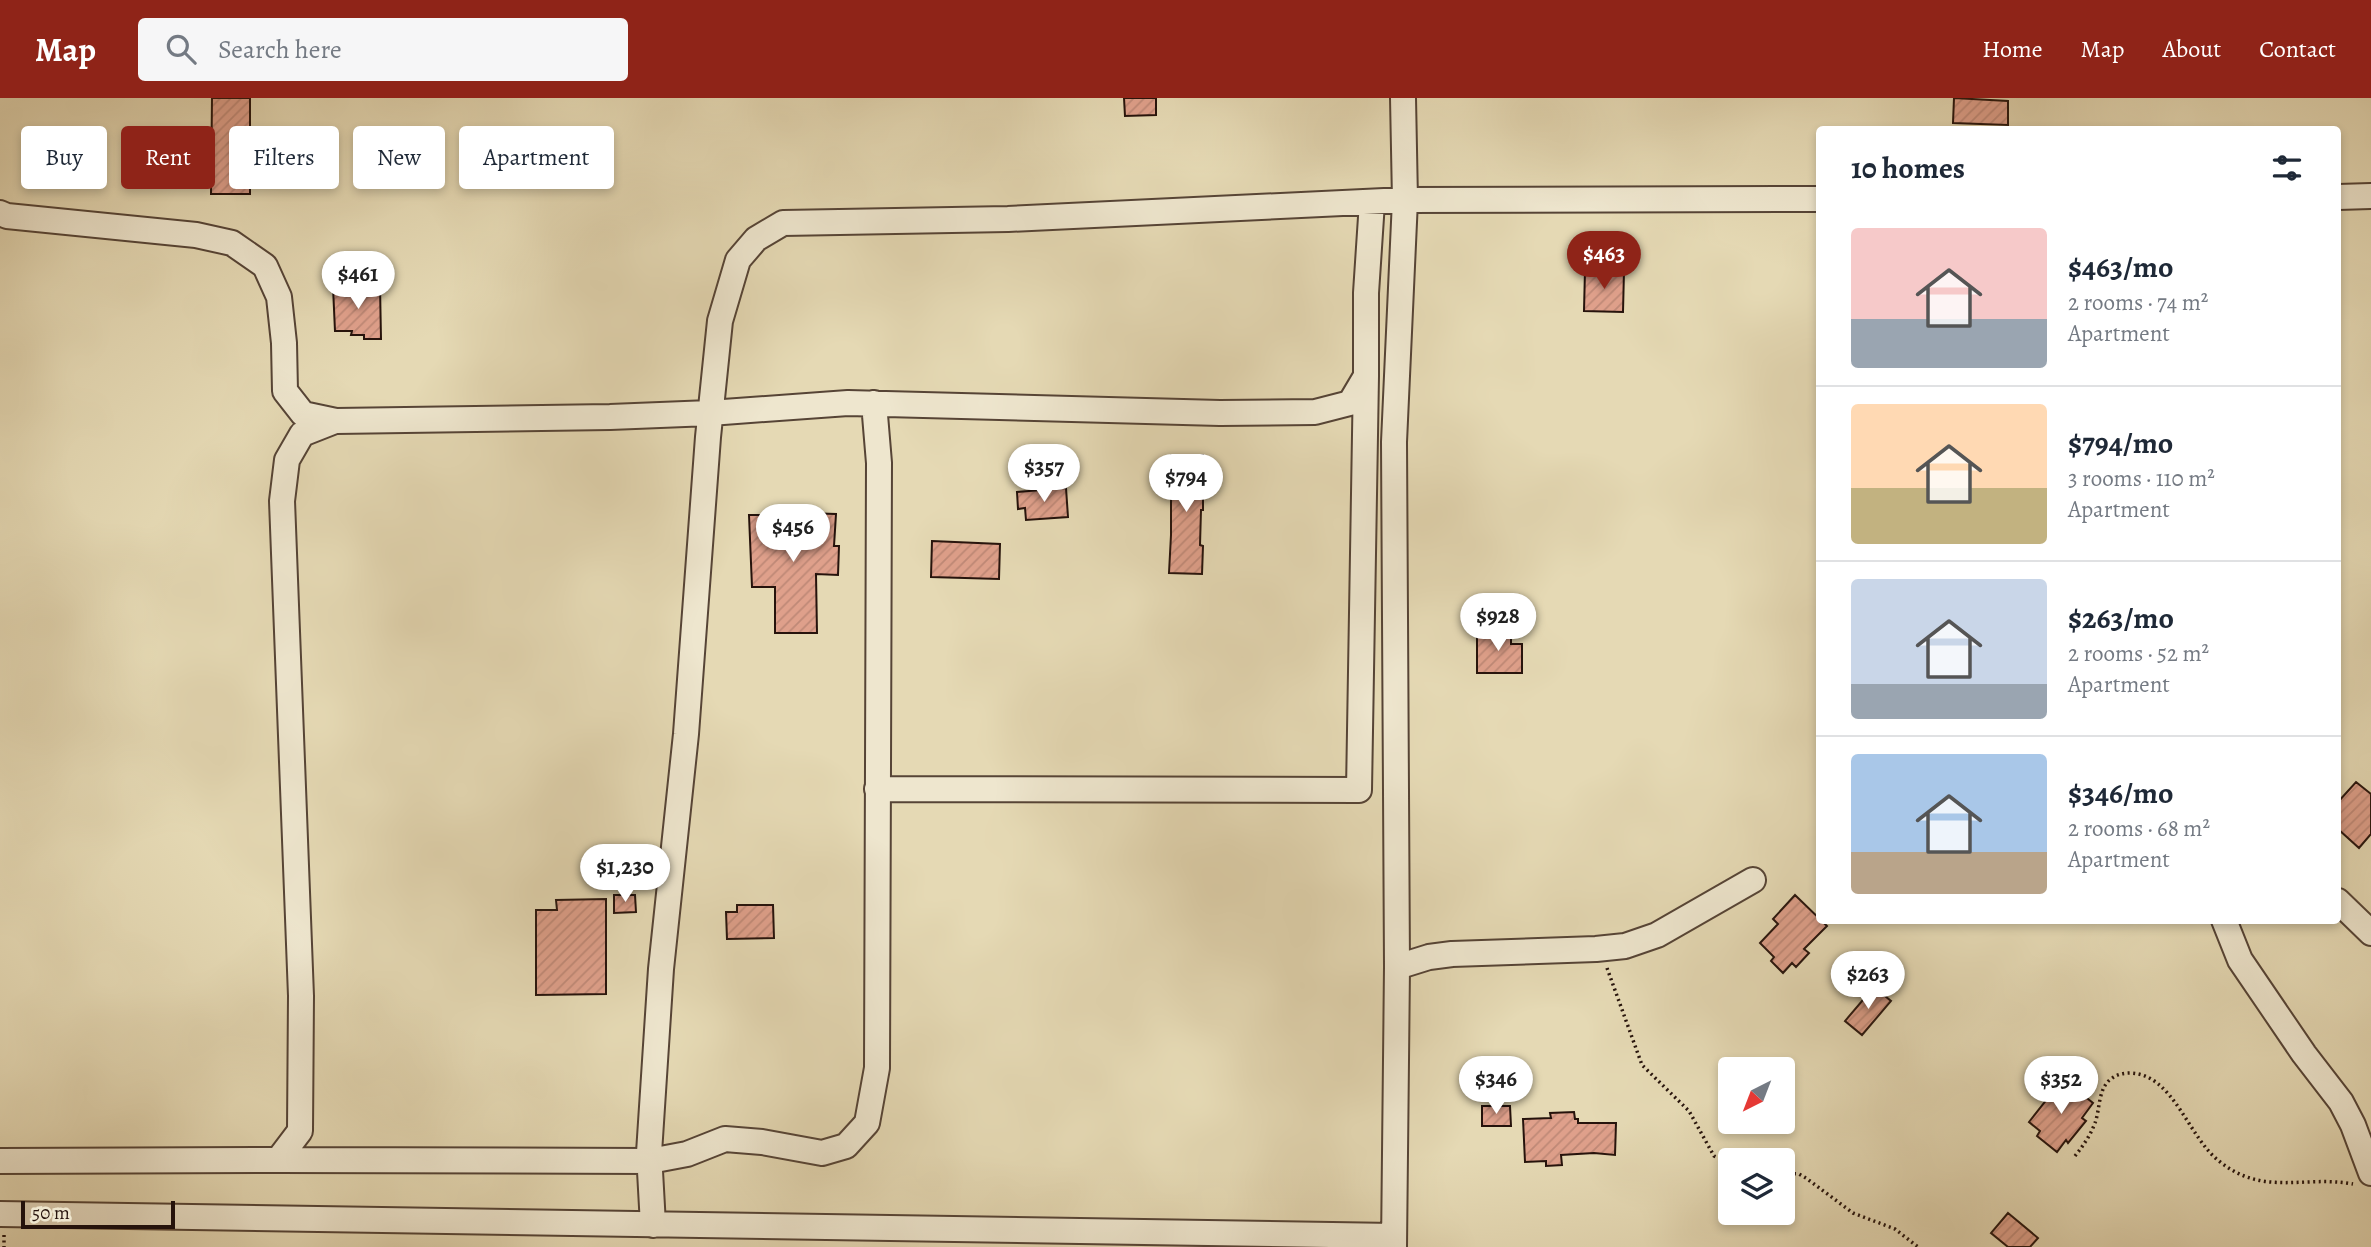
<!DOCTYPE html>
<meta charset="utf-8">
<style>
:root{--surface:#fff;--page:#f6f6f7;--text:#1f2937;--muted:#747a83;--line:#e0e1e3;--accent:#8f2418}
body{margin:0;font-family:Alegreya,serif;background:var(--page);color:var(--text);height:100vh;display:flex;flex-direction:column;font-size:26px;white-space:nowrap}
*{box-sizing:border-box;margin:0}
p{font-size:23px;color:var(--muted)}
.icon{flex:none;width:38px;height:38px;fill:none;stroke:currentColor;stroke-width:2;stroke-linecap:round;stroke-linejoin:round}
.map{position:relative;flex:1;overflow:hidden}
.drawer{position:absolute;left:1816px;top:28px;width:525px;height:798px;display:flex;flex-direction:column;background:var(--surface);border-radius:7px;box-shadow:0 4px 10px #0003}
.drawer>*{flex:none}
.top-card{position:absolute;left:21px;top:28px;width:665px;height:63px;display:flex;gap:14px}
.needle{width:46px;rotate:222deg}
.fabs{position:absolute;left:1718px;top:959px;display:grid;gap:14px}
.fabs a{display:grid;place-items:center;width:77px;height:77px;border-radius:7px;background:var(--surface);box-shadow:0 4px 10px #0003;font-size:35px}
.scale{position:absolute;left:21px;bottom:18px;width:154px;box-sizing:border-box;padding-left:7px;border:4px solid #26130c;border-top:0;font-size:19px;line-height:24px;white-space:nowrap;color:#26130c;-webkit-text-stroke:5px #eee6ce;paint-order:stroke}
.price{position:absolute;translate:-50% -60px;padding:0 16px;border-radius:24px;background:#fff;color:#222;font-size:23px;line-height:46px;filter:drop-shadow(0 2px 4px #0008)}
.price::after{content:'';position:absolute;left:50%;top:42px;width:21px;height:16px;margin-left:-10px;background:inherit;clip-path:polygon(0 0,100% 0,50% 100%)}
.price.on{background:var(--accent);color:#fff}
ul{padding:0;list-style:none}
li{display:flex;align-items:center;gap:21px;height:175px;padding:0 35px}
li+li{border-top:2px solid var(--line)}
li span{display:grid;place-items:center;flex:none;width:196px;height:140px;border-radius:7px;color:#555}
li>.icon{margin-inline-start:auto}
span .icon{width:84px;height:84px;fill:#fffc;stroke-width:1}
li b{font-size:30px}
h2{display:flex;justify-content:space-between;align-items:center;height:84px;padding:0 35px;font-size:30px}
.tag{padding:0 24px;border-radius:7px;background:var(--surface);box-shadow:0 4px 10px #0003;font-size:24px;line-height:63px}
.tag.on{background:var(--accent);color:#fff}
header{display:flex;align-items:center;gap:42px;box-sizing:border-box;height:98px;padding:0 35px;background:var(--accent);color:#fff}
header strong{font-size:33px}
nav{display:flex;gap:38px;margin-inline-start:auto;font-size:24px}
.search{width:490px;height:63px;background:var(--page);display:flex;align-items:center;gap:18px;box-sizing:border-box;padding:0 24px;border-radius:7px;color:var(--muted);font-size:26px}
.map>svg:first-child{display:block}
.building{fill:url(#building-hatch);stroke:#26130c;stroke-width:2}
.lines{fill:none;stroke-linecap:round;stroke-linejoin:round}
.minor-casing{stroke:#564436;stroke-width:28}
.path{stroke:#26130c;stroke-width:3.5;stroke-dasharray:2 3.5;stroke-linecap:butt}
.minor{stroke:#eee6ce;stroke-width:24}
</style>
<header>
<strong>Map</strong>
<div class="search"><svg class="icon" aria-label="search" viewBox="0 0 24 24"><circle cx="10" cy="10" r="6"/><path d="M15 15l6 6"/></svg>Search here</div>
<nav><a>Home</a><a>Map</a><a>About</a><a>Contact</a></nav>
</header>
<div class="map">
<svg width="2371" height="1149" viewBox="0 0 2371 1149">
<defs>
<pattern id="building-hatch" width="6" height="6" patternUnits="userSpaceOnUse" patternTransform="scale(1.75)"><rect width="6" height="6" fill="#dfa08b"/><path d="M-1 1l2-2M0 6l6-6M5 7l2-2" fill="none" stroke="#bf8977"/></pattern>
</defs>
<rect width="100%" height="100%" fill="#e5d9b4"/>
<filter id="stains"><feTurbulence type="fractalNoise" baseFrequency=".00286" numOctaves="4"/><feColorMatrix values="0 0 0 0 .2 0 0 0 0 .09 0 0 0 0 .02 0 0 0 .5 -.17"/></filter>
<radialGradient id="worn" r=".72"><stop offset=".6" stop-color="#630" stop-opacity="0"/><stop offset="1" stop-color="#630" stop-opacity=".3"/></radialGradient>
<!-- building -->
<path class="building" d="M212 0H250V43H254V78H250V96H211Z
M1124 0H1156V17L1125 18Z
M1954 0 2008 3V27L1953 25Z
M1585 172 1624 173 1623 214 1584 213Z
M380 188 381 241H364V237H351L352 233H335L333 189Z
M1171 357H1203V412H1201L1200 447 1203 448 1202 476 1169 475 1171 437Z
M1066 390 1068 419 1026 422 1025 410 1018 411 1017 394Z
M802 415 836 416 834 448H839L838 477 816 476 817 535H775V489H752L749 417H801Z
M932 443 1000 446 999 481 931 479Z
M1477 531H1500V538H1511V546H1522V575H1477Z
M2356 684 2371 696V736L2359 750 2338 731V704Z
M614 797H635L636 814 614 815Z
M1795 797 1827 828 1804 851 1809 855 1796 869 1792 865 1783 875 1771 863 1774 859 1760 845 1778 826 1773 821Z
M606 801V896L536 897V812H557L556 802Z
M737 807H773L774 840 727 841 726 814H737Z
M1874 889 1891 903 1862 937 1845 923Z
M2063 981 2093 1005 2082 1020 2086 1023 2068 1045 2066 1042 2057 1054 2037 1038 2040 1033 2029 1024Z
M1482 1008H1510L1511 1028H1482Z
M1574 1014 1575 1021H1578V1025H1616L1615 1057 1594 1055 1561 1057 1562 1067 1546 1068V1063L1525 1064 1523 1021 1551 1020 1550 1015Z
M2008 1115 2038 1140 2030 1149H2008L1991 1135Z"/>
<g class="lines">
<!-- minor casing -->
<g class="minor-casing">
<path id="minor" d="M2338 99 2371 98
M0 115 7 118 196 137 232 145 265 168 279 199 284 245 285 293 303 316 336 323 610 319 710 315 848 305 1220 315 1315 314 1350 305 1366 278V195L1372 104
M877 691 1359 692 1366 278
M2338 803 2371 835
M2224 822 2240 862 2304 956 2341 1004 2353 1027 2371 1075
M1397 869 1429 859 1452 856 1596 851 1625 848 1657 837 1753 782
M278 1062 650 1063 687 1056 725 1041 762 1044 822 1055 846 1048 867 1025 877 970 879 365 874 305
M0 1063 278 1062 300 1033 301 898 282 403 287 362 302 336 335 323
M0 1116 1394 1138
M653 1127 649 1055 661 871 686 636 708 339 720 223 738 162 756 141 783 125 1008 121 1405 102 1820 101
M1394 1149 1397 869 1394 344 1405 102 1403 0"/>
</g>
<!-- path -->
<path class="path" d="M1607 870 1642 967 1689 1013 1714 1058 1731 1066
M2075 1058C2083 1048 2090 1038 2095 1025 2100 1012 2098 990 2111 981 2117 976 2124 975 2131 975 2174 977 2188 1039 2219 1063 2263 1099 2304 1077 2353 1086
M1783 1075 1799 1076 1806 1080 1853 1115 1895 1131 1918 1149
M4 1137V1149"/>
<!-- minor -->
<use href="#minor" class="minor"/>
</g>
<rect width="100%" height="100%" filter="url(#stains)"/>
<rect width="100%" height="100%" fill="url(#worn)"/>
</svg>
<div class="fabs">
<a><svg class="needle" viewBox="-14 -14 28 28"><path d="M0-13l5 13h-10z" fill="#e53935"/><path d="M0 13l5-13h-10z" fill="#747a83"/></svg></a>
<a><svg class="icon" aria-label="layers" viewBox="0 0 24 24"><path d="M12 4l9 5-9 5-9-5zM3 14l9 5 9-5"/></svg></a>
</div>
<div class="scale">50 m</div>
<b class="price on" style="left:1604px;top:193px">$463</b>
<b class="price" style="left:358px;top:213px">$461</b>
<b class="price" style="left:1044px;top:406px">$357</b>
<b class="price" style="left:1186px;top:416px">$794</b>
<b class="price" style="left:793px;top:466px">$456</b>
<b class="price" style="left:1498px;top:555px">$928</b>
<b class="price" style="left:625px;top:806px">$1,230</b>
<b class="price" style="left:1868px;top:913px">$263</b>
<b class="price" style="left:1496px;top:1018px">$346</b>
<b class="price" style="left:2061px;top:1018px">$352</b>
<div class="top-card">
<a class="tag">Buy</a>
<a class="tag on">Rent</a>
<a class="tag">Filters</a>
<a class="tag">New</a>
<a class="tag">Apartment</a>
</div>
<section class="drawer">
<h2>10 homes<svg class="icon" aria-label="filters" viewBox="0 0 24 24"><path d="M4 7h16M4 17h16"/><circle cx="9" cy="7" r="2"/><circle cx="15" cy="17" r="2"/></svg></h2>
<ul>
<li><span style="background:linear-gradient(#f6c9c9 65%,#9aa5b1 0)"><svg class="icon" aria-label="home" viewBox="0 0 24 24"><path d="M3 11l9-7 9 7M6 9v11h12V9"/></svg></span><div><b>$463/mo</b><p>2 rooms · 74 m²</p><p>Apartment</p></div></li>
<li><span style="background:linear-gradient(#ffd9b3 60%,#c2b280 0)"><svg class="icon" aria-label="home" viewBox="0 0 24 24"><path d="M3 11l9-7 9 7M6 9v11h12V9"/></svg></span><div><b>$794/mo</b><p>3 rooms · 110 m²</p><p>Apartment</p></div></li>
<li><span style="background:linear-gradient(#c9d6e8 75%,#9aa5b1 0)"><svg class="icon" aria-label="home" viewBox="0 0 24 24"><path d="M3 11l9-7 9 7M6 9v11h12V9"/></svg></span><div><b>$263/mo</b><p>2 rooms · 52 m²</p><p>Apartment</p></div></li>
<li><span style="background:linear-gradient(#a9c7e8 70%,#b9a48a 0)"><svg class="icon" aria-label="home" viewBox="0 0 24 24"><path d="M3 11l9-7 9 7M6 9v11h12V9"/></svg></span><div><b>$346/mo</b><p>2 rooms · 68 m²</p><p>Apartment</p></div></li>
</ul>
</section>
</div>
